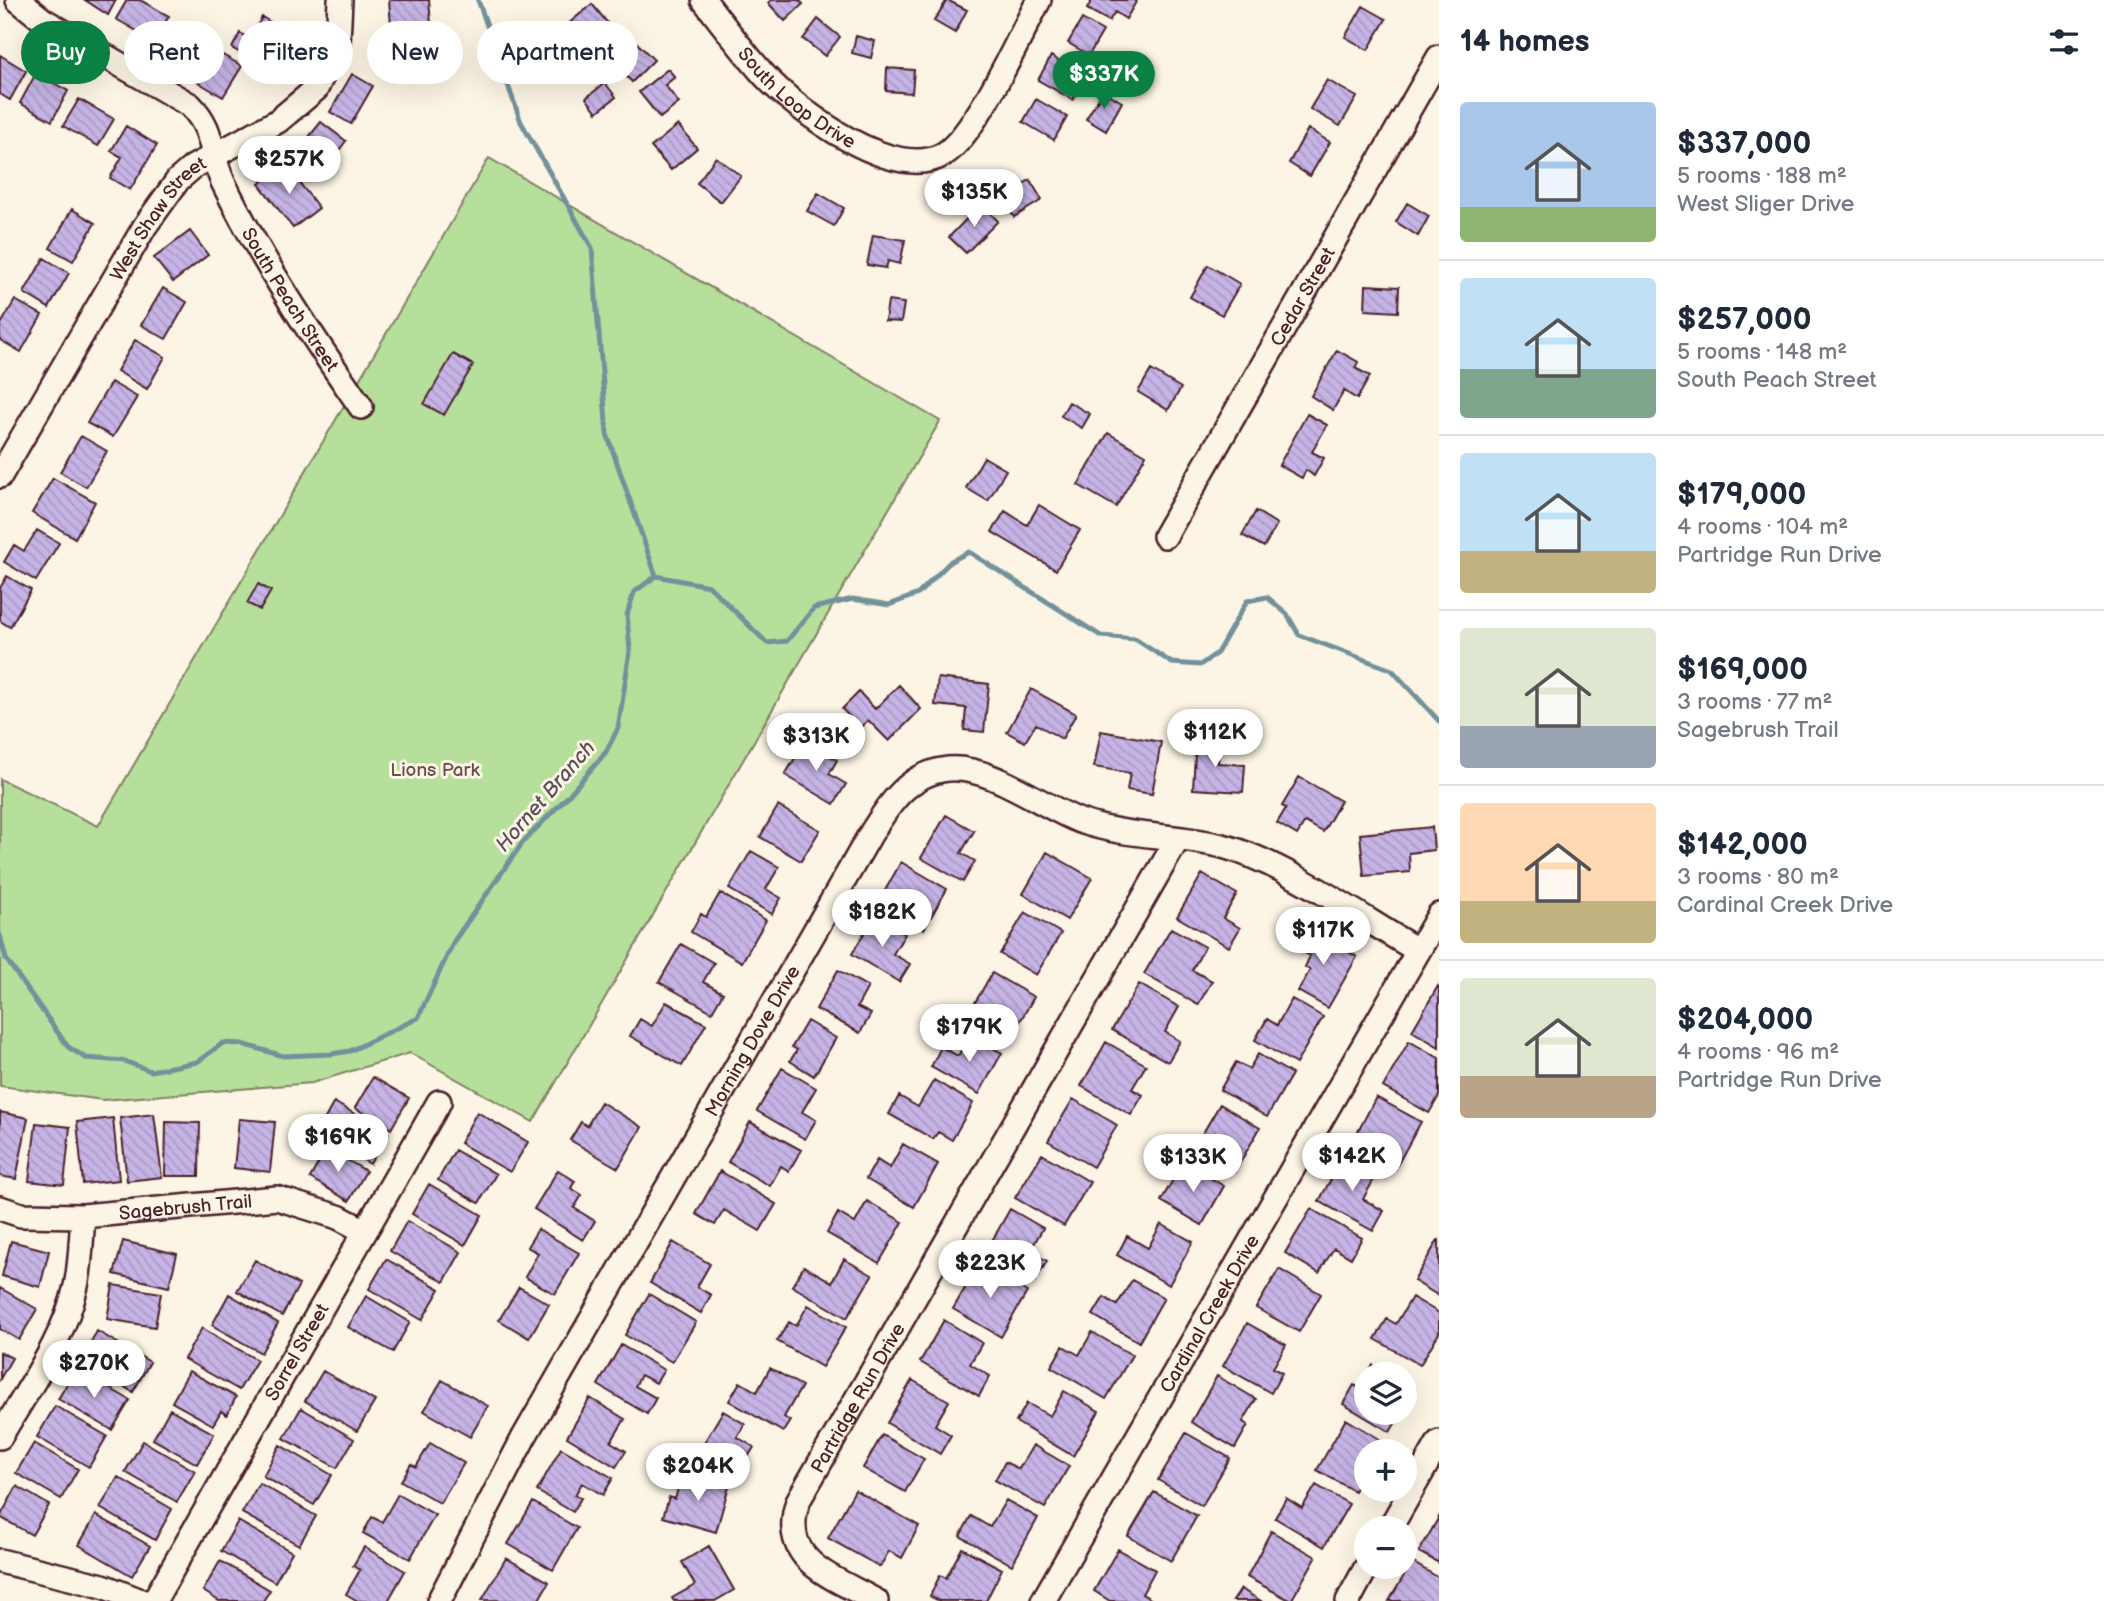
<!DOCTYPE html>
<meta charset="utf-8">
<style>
:root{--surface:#fff;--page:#f2f2f3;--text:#1f2937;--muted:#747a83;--line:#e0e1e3;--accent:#0b8043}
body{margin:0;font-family:"Balsamiq Sans",sans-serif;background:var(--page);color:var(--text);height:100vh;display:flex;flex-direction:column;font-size:26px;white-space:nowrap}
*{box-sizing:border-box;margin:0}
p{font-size:23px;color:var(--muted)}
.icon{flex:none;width:38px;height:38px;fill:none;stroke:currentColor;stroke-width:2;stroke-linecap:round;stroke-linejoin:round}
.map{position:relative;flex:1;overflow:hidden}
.details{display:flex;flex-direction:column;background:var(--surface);width:665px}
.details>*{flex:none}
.guide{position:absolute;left:21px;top:21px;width:665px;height:63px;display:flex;gap:14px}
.fabs{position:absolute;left:1354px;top:1362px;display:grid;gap:14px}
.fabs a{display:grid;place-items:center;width:63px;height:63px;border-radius:50%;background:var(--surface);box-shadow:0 7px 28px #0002;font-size:35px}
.price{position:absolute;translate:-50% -60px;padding:0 16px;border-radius:24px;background:#fff;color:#222;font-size:23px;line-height:46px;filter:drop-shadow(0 2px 4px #0008)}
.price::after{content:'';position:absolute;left:50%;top:42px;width:21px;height:16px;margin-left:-10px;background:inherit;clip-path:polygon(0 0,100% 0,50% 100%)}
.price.active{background:var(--accent);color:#fff}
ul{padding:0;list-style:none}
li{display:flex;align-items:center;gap:21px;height:175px;padding:0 21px}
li+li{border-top:2px solid var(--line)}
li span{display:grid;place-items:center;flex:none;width:196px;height:140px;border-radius:7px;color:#555}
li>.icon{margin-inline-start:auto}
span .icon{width:84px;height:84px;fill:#fffc;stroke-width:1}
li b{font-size:30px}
h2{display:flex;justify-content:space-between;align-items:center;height:84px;padding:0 21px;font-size:30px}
.pill{padding:0 24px;border-radius:32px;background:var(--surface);box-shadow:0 7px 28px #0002;font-size:24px;line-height:63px}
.pill.active{background:var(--accent);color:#fff}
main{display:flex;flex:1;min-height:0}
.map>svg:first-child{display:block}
.park{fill:#b6df9c;stroke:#807f64;stroke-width:2}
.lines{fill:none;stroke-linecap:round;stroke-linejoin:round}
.stream{stroke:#72919b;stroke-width:5}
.building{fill:url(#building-back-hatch);stroke:#4a1f2b;stroke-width:2}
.street-casing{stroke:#4a1f2b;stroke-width:28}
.street{stroke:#fcf5e5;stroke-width:23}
.labels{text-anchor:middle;stroke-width:6;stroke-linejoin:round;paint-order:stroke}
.street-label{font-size:19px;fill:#4a1f2b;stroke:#fcf5e5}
.park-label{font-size:19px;fill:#654f47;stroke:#fcf5e5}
.water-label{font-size:21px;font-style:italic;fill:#5a4e5a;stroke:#fcf5e5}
</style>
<main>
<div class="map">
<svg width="1439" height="1601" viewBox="0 0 1439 1601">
<defs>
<pattern id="building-back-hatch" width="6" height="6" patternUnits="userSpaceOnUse" patternTransform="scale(1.75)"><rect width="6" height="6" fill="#c5b4e5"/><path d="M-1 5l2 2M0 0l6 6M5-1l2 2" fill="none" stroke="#ab9ac5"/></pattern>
</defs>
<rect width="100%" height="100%" fill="#fcf5e5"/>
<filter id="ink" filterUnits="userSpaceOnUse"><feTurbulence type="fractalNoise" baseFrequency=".0143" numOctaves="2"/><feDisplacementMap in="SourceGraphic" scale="14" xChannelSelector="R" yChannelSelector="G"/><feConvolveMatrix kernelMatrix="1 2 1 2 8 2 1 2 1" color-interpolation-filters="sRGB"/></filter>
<g filter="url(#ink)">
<!-- park -->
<path class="park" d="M489 158 940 421 533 1122 410 1053 312 1083 103 1100 0 1086V779L98 826Z"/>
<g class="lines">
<!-- stream -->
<path class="stream" d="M478 0 521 122 592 248 607 434 656 576
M0 935 6 959 68 1047 86 1058 124 1061 151 1071 197 1062 223 1043 242 1044 283 1056 331 1054 350 1051 418 1018 454 941 523 842 568 796 606 752 618 728 630 651 627 615 634 592 656 576 709 586 767 643 787 641 814 608 853 599 889 605 918 594 951 561 969 552 1101 636 1135 639 1172 663 1200 665 1217 653 1247 601 1267 597 1287 614 1299 635 1392 670 1439 721"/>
</g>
<!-- building -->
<path class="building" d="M85 0H116L108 15Z
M127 0H140L169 16 154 41 116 19Z
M389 0H429L431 23 391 25Z
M771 0H799L803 4 785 21 768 3Z
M947 0 967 10 955 33 934 21Z
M1092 0H1137L1126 19 1115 12 1109 21 1087 9Z
M592 4 615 32 596 48 584 34 578 39 567 25Z
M1363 6 1386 19 1368 50 1345 37Z
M262 17 282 29 261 65 232 48 240 33 250 39Z
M818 19 840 37 825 56 803 39Z
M1082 19 1103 31 1089 55 1068 43Z
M856 36 875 41 871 58 852 53Z
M631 37 654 60 632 82 609 59Z
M214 50 242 66 223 97 196 81Z
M0 55 26 71 10 100 0 94Z
M1051 56 1086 77 1073 100 1038 80Z
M887 68 914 70 912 93 886 91Z
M668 69 675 77 665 85 679 103 660 118 639 92Z
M36 73 68 91 52 121 20 103Z
M352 74 373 86 351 124 330 112Z
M1327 80 1357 97 1340 126 1310 109Z
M605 83 616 97 597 112 586 98Z
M1103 91 1122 102 1106 131 1086 119Z
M79 99 114 119 98 146 63 126Z
M1036 99 1067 117 1054 140 1023 122Z
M321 122 346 141 318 178 292 158Z
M678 125 697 148 671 170 651 147Z
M126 126 157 145 130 190 110 178 122 157 111 151Z
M1308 129 1330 142 1310 176 1289 163Z
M716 157 741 176 721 202 697 183Z
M285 164 319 208 293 228 259 184Z
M1030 180 1042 200 1014 217 1002 197Z
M818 193 844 208 834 226 807 211Z
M1407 203 1429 216 1418 236 1396 222Z
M981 204 998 221 966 253 949 237Z
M72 209 95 223 73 261 50 248Z
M190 231 208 255 173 282 154 258Z
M873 235 905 240 900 264 888 261 886 268 867 265Z
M44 258 69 273 49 308 24 293Z
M1208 265 1240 284 1222 315 1190 297Z
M1366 285 1399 287 1398 312 1365 310Z
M163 288 187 302 166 339 141 325Z
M15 300 42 315 21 352 0 340V326Z
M888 301 904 303 901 322 885 321Z
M135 340 165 357 147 389 117 371Z
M1337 350 1358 362 1355 368 1370 376 1357 399 1344 391 1333 410 1311 396Z
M453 354 473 365 444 415 424 404Z
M1151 370 1181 388 1168 410 1138 392Z
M111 382 137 397 113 437 87 423Z
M1069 402 1090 414 1082 428 1061 416Z
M1307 414 1327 425 1312 452 1324 458 1314 476 1306 470 1302 478 1279 465Z
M1108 433 1146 455 1116 507 1078 485Z
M81 436 107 451 86 487 60 472Z
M984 457 1006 470 988 501 966 488Z
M53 478 95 502 75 538 32 513Z
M1039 505 1080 530 1056 570 992 532 1005 511 1027 525Z
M1256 511 1277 524 1264 547 1242 535Z
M37 530 59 543 36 581 4 562 14 545 24 551Z
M7 576 31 590 10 627 0 621V588Z
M258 584 271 591 260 610 247 603Z
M938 678 989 684 984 732 964 730 966 708 935 705Z
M899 685 921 709 889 741 868 720 860 728 842 709 859 692 875 709Z
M1031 689 1076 714 1062 739 1036 724 1025 742 1007 732Z
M1101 731 1161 742 1152 794 1127 790 1130 773 1094 767Z
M1196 738 1220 740 1218 763 1245 765 1243 792 1193 789Z
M805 741 837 760 829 774 846 784 834 804 785 775Z
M1299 777 1341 801 1323 832 1305 822 1297 835 1277 823 1286 808 1282 806Z
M778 806 820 830 801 861 760 837Z
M946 815 974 831 961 853 975 861 963 882 921 858Z
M1432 827 1434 850 1409 853 1410 872 1364 876 1360 834Z
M751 851 779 867 766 889 781 898 772 914 729 889Z
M1047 852 1092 878 1067 920 1023 894Z
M901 862 947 889 924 929 878 903Z
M1202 874 1237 894 1223 918 1240 928 1229 947 1177 917Z
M720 893 766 920 742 962 691 932 701 914 706 917Z
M1025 912 1061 933 1036 975 1000 954Z
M874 916 905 934 893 954 910 964 899 982 852 954Z
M1303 927 1357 957 1328 1008 1298 991 1310 970 1305 967 1310 956 1293 946Z
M1171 928 1205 947 1192 970 1212 981 1198 1005 1144 974Z
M681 944 714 963 703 982 723 993 712 1012 659 982Z
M838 970 868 987 857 1007 871 1014 860 1033 816 1009Z
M992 973 1034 997 1010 1039 968 1015Z
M1139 984 1179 1007 1165 1032 1180 1041 1168 1062 1112 1030Z
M1438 986 1439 987V1047L1412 1031Z
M1292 999 1323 1017 1296 1064 1255 1040 1267 1019 1277 1025Z
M666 1002 706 1024 682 1066 630 1036 640 1019 652 1026Z
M807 1021 836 1038 814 1076 790 1061 797 1050 792 1047Z
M970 1035 1002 1053 979 1094 931 1067 941 1047 958 1056Z
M1409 1041 1439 1058V1096L1429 1113 1383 1087Z
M1106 1042 1146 1065 1132 1089 1143 1095 1131 1115 1081 1086Z
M1258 1054 1292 1074 1267 1117 1220 1090 1236 1062 1249 1069Z
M782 1068 816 1088 802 1112 816 1120 805 1139 757 1111Z
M373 1077 409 1098 391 1129 355 1108Z
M934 1080 973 1103 952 1140 938 1132 933 1139 889 1114 899 1096 918 1107Z
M1376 1097 1421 1122 1395 1169 1351 1145Z
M1073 1099 1117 1125 1093 1167 1048 1141Z
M334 1102 388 1133 370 1164 317 1133Z
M601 1102 642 1127 618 1168 570 1140 581 1122 587 1126Z
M1220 1104 1260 1128 1234 1173 1193 1150Z
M0 1112 28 1118 16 1179 0 1176Z
M477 1112 528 1142 510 1172 460 1143Z
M154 1114 162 1177 127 1181 120 1118Z
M113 1118 119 1180 83 1184 77 1122Z
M239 1119 275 1122 270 1172 234 1168Z
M166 1122 200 1123 199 1176H165Z
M750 1122 801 1150 789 1171 781 1166 770 1186 728 1162Z
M36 1123 70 1127 64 1185 29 1181Z
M903 1144 938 1164 914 1207 866 1179 877 1160 890 1168Z
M327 1148 366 1171 349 1201 310 1178Z
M455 1150 496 1174 479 1203 438 1180Z
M1042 1154 1090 1182 1064 1226 1015 1198Z
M1344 1155 1377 1174 1363 1199 1384 1211 1373 1231 1319 1201Z
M1183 1162 1224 1186 1202 1225 1161 1201Z
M558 1170 575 1181 571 1188 582 1195 574 1208 595 1221 583 1240 534 1209Z
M720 1171 776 1204 760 1231 724 1210 715 1225 696 1214Z
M429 1184 482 1215 465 1245 412 1214Z
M867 1201 903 1222 879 1263 827 1233 838 1213 855 1223Z
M1010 1209 1043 1228 1030 1251 1047 1261 1035 1281 985 1253Z
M1311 1209 1362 1238 1351 1258 1334 1248 1319 1273 1285 1253Z
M407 1221 461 1252 444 1282 390 1251Z
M1161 1224 1193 1242 1169 1285 1117 1255 1127 1236 1148 1248Z
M538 1229 579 1253 555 1294 525 1277 538 1253 527 1247Z
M1438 1240H1439V1296L1414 1281Z
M11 1241 49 1251 40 1287 2 1276Z
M123 1241 177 1254 169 1287 114 1274Z
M673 1242 710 1264 697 1287 711 1295 701 1313 650 1283Z
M386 1259 440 1289 422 1320 369 1289Z
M844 1259 872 1275 847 1318 792 1286 804 1266 832 1282Z
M255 1260 299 1285 282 1316 237 1291Z
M979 1264 1027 1292 1001 1337 953 1309Z
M1279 1269 1321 1294 1299 1332 1256 1308Z
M1132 1280 1164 1298 1139 1342 1093 1315 1104 1297 1117 1305Z
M113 1285 161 1293 155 1327 107 1319Z
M519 1287 549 1304 529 1338 499 1320Z
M0 1288 37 1309 19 1340 0 1329Z
M229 1294 278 1323 261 1353 212 1325Z
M649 1294 696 1322 672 1362 625 1335Z
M366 1296 410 1322 393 1352 348 1327Z
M1412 1297 1439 1313V1333L1420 1365 1375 1339 1387 1319 1396 1324Z
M808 1305 846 1327 822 1367 777 1341 789 1322 796 1326Z
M944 1320 982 1343 970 1364 990 1376 979 1396 920 1362Z
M1247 1323 1286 1345 1273 1368 1282 1373 1271 1393 1223 1366Z
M202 1328 257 1360 239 1390 184 1359Z
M97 1331 150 1362 133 1392 80 1361Z
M1092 1332 1132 1355 1106 1399 1051 1367 1063 1346 1079 1355Z
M621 1345 664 1370 656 1383 641 1375 635 1386 656 1398 647 1414 598 1385Z
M0 1352 12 1358 0 1379Z
M1373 1365 1389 1374H1368Z
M770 1368 802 1386 784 1417 790 1421 783 1432 729 1401 740 1382 757 1392Z
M76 1369 130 1400 112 1430 58 1399Z
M189 1371 236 1397 227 1415 221 1411 213 1425 172 1402Z
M323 1371 375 1401 357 1431 305 1401Z
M1217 1376 1256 1399 1243 1422 1248 1425 1235 1448 1191 1422Z
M1367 1376V1412H1402L1390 1432 1343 1404 1354 1385 1360 1388Z
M442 1380 488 1406 470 1437 424 1411Z
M912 1380 949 1401 935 1425 951 1435 940 1454 887 1423Z
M1405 1383 1415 1389 1405 1406Z
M1064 1391 1099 1411 1073 1456 1016 1422 1027 1403 1050 1416Z
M590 1398 625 1419 611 1442 626 1451 616 1467 567 1437Z
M55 1406 107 1436 89 1467 37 1437Z
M301 1408 354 1439 337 1468 284 1438Z
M170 1409 214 1434 197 1464 153 1439Z
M723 1411 745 1424 737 1437 754 1447 738 1474 699 1451Z
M1346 1419 1383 1441 1377 1451H1367V1468L1354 1491 1317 1470Z
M1186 1433 1230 1458 1202 1506 1158 1480Z
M882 1435 924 1459 905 1492 863 1468Z
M143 1441 195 1471 177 1502 125 1472Z
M34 1443 78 1469 61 1499 16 1473Z
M430 1443 464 1463 440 1503 401 1481 411 1464 416 1467Z
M280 1445 332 1475 314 1505 263 1476Z
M1033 1445 1069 1466 1045 1508 995 1480 1005 1462 1019 1469Z
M561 1448 613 1478 603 1495 582 1483 575 1495 581 1498 573 1512 537 1491Z
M683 1472 729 1486 716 1532 663 1517 669 1497 675 1499Z
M118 1477 172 1509 155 1540 100 1508Z
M259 1483 316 1516 299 1545 242 1513Z
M1316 1485 1349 1504 1324 1547 1275 1518 1286 1498 1302 1508Z
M17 1486 49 1505 32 1535 0 1517Z
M855 1490 919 1526 902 1558 889 1551 880 1567 828 1538Z
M1154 1492 1197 1516 1171 1561 1128 1536Z
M398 1494 435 1515 410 1559 363 1533 372 1517 382 1522Z
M1006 1500 1038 1518 1012 1565 960 1536 971 1516 990 1527Z
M533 1502 577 1528 553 1570 508 1544Z
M96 1515 150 1546 132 1576 79 1545Z
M1439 1517V1563L1419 1552Z
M238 1521 292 1552 275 1582 221 1551Z
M1271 1531 1316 1557 1291 1601 1247 1577Z
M709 1546 734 1590 715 1601H674L672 1598 695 1585 682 1562Z
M364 1547 405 1571 388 1601H358L346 1594 360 1570 353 1566Z
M962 1548 1002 1569 986 1601H939L930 1596 940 1575 946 1578Z
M1118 1549 1155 1570 1142 1594 1154 1601H1110L1094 1591Z
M506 1558 549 1582 538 1601 482 1600Z
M220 1561 270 1590 263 1601H219L203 1591Z
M1412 1562 1439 1578V1601H1389Z
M1241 1589 1261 1601H1233Z"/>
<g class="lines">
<!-- street casing -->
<g class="street-casing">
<g id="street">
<path id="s1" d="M18 0 43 20 190 105C215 130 209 152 223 182 261 260 311 335 361 407"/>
<path id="s2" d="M704 0C723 25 743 51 764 75 797 111 895 184 944 154 977 133 1019 37 1039 0"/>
<path id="s3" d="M0 476 145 226 178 180 193 167 278 121 316 89 338 42 340 0"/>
<path id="s4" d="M1165 536 1439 57"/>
<path id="s5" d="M0 1208 21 1215 83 1216 277 1198 338 1217 365 1231"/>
<path d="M0 1437C27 1390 64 1340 76 1286 81 1264 81 1239 83 1216"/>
<path d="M1390 1528 1439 1442"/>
<path d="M0 1561 103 1586 141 1601"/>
<path id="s6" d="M154 1601 439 1102"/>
<path id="s7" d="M439 1601 524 1437 870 835C889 804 909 773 948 769 990 765 1041 806 1080 821 1127 838 1179 834 1226 847 1286 864 1362 918 1417 950"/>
<path id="s8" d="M876 1601C832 1576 778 1562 798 1501L1177 840"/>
<path id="s9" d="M1043 1601 1439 915"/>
<path d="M1348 1601 1367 1566"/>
</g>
</g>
<!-- street -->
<use href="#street" class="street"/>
</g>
</g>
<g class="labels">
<!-- street labels -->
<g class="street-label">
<text dy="7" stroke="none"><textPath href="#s2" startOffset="136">South Loop Drive</textPath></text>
<text dy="7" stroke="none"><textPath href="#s3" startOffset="303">West Shaw Street</textPath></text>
<text dy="7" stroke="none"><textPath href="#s4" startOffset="276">Cedar Street</textPath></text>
<text dy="7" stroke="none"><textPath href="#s1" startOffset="422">South Peach Street</textPath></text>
<text dy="7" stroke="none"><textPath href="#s7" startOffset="642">Morning Dove Drive</textPath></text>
<text dy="7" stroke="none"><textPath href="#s5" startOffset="187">Sagebrush Trail</textPath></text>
<text dy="7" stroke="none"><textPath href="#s9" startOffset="332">Cardinal Creek Drive</textPath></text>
<text dy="7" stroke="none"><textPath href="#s6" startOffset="287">Sorrel Street</textPath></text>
<text dy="7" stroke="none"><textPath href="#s8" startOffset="262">Partridge Run Drive</textPath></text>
</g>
<!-- park labels -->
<g class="park-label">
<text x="435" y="776">Lions Park</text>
</g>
<!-- water labels -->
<g class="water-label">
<text transform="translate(545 796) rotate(-49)" y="7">Hornet Branch</text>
</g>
</g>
</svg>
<div class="fabs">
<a><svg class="icon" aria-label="layers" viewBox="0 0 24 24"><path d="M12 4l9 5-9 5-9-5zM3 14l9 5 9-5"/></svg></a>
<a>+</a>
<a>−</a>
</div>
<b class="price active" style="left:1104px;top:111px">$337K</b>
<b class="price" style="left:289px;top:196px">$257K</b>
<b class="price" style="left:974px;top:229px">$135K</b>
<b class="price" style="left:1215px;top:769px">$112K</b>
<b class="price" style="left:816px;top:773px">$313K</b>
<b class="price" style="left:882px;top:949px">$182K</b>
<b class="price" style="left:1323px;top:967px">$117K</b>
<b class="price" style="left:969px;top:1064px">$179K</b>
<b class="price" style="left:338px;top:1174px">$169K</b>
<b class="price" style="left:1352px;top:1193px">$142K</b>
<b class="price" style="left:1193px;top:1194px">$133K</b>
<b class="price" style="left:990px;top:1300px">$223K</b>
<b class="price" style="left:94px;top:1400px">$270K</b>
<b class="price" style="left:698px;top:1503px">$204K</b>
<div class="guide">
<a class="pill active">Buy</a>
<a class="pill">Rent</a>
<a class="pill">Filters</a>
<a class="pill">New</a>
<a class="pill">Apartment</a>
</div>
</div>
<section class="details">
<h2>14 homes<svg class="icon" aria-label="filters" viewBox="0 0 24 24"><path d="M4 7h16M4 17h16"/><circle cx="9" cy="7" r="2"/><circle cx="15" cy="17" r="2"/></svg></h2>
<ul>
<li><span style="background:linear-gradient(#a9c7e8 75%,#8fb573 0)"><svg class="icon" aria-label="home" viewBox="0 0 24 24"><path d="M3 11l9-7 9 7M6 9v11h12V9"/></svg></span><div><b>$337,000</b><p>5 rooms · 188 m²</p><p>West Sliger Drive</p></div></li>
<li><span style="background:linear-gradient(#bfe0f5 65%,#7fa58c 0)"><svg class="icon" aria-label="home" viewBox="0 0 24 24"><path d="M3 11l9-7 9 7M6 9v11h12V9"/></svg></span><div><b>$257,000</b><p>5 rooms · 148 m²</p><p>South Peach Street</p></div></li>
<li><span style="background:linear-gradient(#bfe0f5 70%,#c2b280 0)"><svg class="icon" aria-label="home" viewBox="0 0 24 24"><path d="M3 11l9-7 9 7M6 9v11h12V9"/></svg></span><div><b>$179,000</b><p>4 rooms · 104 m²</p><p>Partridge Run Drive</p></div></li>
<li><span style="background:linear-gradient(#dfe7d0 70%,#9aa5b1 0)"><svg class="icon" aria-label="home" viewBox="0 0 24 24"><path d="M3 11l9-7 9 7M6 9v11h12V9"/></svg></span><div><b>$169,000</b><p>3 rooms · 77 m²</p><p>Sagebrush Trail</p></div></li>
<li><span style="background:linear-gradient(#ffd9b3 70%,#c2b280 0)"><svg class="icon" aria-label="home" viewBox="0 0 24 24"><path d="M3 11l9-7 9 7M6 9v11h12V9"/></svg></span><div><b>$142,000</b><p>3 rooms · 80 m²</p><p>Cardinal Creek Drive</p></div></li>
<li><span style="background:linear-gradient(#dfe7d0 70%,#b9a48a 0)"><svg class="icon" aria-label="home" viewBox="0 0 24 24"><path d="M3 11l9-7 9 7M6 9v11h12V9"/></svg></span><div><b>$204,000</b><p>4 rooms · 96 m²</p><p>Partridge Run Drive</p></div></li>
</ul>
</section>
</main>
